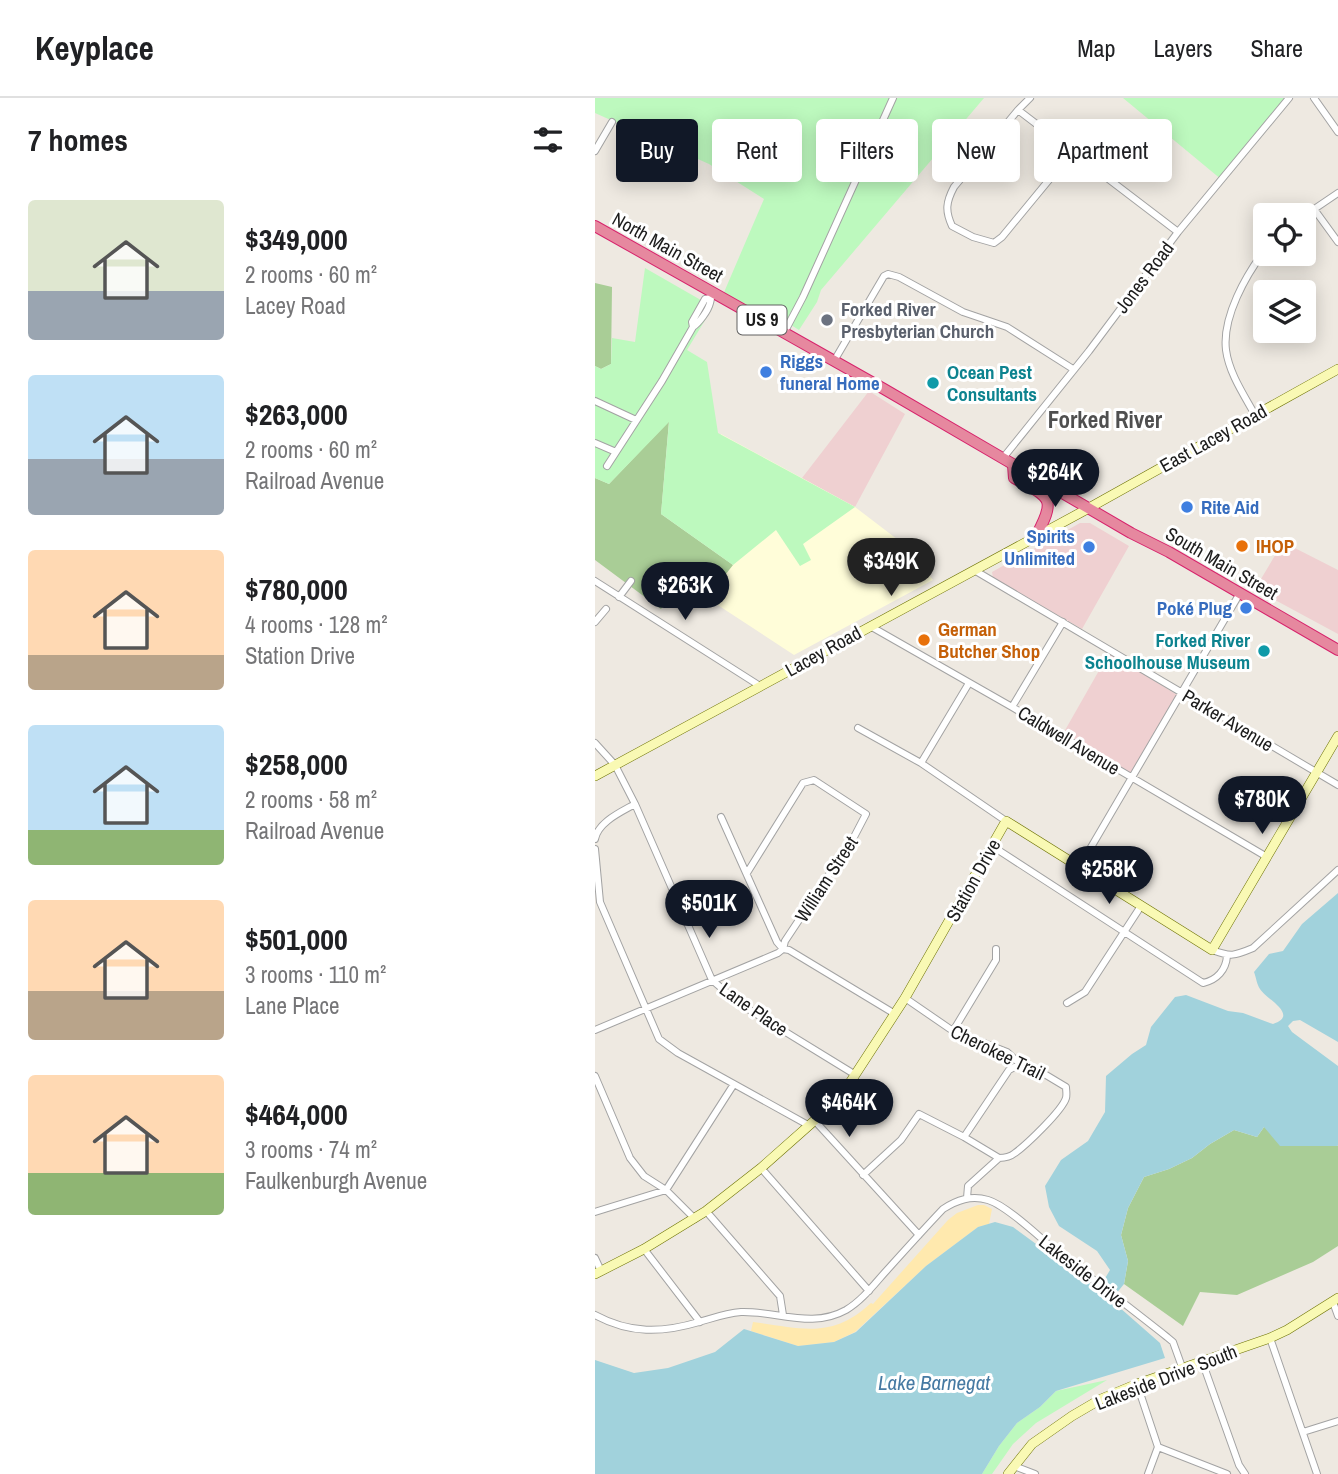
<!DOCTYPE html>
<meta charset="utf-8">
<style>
:root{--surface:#fff;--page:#f6f6f6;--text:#202124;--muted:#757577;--line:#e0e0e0;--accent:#111827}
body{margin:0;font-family:"Archivo Narrow",sans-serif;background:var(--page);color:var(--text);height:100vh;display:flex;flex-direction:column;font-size:26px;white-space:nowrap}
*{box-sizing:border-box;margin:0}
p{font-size:23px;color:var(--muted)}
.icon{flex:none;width:38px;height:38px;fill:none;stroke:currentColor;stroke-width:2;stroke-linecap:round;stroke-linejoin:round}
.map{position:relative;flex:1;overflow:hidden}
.side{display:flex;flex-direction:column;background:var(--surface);width:595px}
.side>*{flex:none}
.hud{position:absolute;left:21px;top:21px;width:616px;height:63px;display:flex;gap:14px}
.buttons{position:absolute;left:658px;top:105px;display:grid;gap:14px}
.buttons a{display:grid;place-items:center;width:63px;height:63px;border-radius:7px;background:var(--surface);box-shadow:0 4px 18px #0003;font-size:35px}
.price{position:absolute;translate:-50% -60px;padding:0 16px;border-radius:24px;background:var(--accent);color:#fff;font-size:23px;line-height:46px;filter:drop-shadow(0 2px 4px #0008)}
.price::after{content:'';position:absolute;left:50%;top:42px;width:21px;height:16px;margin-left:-10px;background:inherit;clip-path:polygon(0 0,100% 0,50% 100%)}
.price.selected{background:#222;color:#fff}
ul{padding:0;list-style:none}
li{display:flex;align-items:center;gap:21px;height:175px;padding:0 28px}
li span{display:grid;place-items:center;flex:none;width:196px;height:140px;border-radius:7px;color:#555}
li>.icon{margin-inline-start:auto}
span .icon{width:84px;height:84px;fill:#fffc;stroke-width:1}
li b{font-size:30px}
h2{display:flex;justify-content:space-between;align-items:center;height:84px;padding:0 28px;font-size:30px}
.tag{padding:0 24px;border-radius:7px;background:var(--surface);box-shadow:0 4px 18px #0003;font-size:24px;line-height:63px}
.tag.selected{background:var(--accent);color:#fff}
header{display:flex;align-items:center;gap:42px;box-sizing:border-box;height:98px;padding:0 35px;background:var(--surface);border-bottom:2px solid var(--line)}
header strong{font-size:33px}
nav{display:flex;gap:38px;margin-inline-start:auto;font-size:24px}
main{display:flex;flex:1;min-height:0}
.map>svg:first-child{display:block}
.commercial{fill:#efd0d1}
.education{fill:#fffdd9}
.forest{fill:#a9cd96}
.sand{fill:#ffe9ae}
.park{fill:#bdf9be}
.water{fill:#a1d2dc}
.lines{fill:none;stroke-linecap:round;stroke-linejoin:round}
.street-casing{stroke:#a3a3a3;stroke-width:8}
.secondary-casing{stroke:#6d7204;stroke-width:10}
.highway-casing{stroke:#d7236c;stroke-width:12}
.street{stroke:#fff;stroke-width:6}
.secondary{stroke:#f9f9b4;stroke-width:9}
.highway{stroke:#e6889f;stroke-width:10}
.worship-dot{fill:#6b7280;stroke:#fff;stroke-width:2.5}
.shop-dot{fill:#3f7fe0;stroke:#fff;stroke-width:2.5}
.culture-dot{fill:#0f9aa8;stroke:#fff;stroke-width:2.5}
.food-dot{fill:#e8710a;stroke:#fff;stroke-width:2.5}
.labels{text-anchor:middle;stroke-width:6;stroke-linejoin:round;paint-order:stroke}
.shield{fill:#fff;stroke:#606060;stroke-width:2}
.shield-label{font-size:18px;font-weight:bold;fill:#1c1c1c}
.street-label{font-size:19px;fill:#1c1c1c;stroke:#fff}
.worship-label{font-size:19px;font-weight:bold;fill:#5b616d;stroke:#fff;text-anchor:start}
.shop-label{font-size:19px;font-weight:bold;fill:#366cbe;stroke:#fff;text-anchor:start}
.culture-label{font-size:19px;font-weight:bold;fill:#0d838f;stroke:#fff;text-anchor:start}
.food-label{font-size:19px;font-weight:bold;fill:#c56008;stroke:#fff;text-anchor:start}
.water-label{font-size:21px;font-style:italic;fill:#467aa3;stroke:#fff}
.quarter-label{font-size:23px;font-weight:bold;fill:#4f4f4f;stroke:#fff}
</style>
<header>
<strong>Keyplace</strong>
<nav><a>Map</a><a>Layers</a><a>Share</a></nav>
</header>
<main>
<section class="side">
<h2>7 homes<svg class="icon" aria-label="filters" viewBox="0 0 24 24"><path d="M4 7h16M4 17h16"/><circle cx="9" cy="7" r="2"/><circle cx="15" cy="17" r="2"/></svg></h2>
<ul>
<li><span style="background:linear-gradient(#dfe7d0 65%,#9aa5b1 0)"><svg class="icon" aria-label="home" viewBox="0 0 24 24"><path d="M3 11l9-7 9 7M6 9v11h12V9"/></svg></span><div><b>$349,000</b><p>2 rooms · 60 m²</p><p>Lacey Road</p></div></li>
<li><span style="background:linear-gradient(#bfe0f5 60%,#9aa5b1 0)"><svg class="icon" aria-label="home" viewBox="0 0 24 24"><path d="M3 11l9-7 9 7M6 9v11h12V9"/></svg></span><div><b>$263,000</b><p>2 rooms · 60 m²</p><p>Railroad Avenue</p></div></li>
<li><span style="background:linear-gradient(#ffd9b3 75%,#b9a48a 0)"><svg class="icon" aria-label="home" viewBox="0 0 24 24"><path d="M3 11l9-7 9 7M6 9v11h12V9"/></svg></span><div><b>$780,000</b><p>4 rooms · 128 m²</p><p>Station Drive</p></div></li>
<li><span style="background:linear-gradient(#bfe0f5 75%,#8fb573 0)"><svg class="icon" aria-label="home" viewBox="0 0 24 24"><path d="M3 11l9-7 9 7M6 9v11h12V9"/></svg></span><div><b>$258,000</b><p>2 rooms · 58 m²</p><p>Railroad Avenue</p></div></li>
<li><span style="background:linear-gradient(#ffd9b3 65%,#b9a48a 0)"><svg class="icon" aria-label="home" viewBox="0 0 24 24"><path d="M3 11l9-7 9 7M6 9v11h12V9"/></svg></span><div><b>$501,000</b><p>3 rooms · 110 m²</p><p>Lane Place</p></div></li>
<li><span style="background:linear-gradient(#ffd9b3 70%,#8fb573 0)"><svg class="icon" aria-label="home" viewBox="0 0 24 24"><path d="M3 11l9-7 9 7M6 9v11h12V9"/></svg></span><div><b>$464,000</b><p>3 rooms · 74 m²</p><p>Faulkenburgh Avenue</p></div></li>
</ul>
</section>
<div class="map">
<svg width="743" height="1376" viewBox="0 0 743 1376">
<rect width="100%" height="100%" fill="#eee9e1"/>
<!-- commercial -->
<path class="commercial" d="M274 293 310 316 260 409 207 380Z
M485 425H495L534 448 487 531 398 480 397 474Z
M688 444 743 472V536L660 491Z
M514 555 584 598 535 676 469 634Z"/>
<!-- education -->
<path class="education" d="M126 336 260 409 315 451 338 482 199 557 112 500 137 466Z"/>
<!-- forest -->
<path class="forest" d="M0 185 17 189 16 266 6 271 0 268Z
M74 323 66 416 138 467 112 500 86 481 66 511 0 462V380L14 386Z
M669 1029 742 1048 743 1047V1148L718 1164 642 1197 605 1194 588 1228 529 1186 533 1163 526 1137 533 1110 549 1079 574 1071 597 1060 615 1046 639 1032 662 1039Z"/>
<!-- sand -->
<path class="sand" d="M383 1107H389L397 1111 394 1126 383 1129 331 1168 260 1234 239 1244 203 1248 156 1233 158 1224C205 1230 237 1242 276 1205L278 1206 353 1122 362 1115Z"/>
<!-- park -->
<path class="park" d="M0 0H389L226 192 222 204 204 232 196 227 189 235 127 199 169 101 114 66 0 15Z
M528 0H694L627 82Z
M50 170 118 209 92 252 112 264 123 335 260 409 208 446 216 462 205 468 181 432 138 467 66 416 74 324 14 386 0 380V268L6 271 16 266 17 240 40 244Z
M512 1282 441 1325 418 1346 397 1376H387L404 1348 422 1325 445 1309 461 1293Z"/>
<!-- water -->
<path class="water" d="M743 795V944L705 922 698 923 693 928 697 934 743 968V1047L742 1048H685L669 1029 662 1039 639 1032 615 1046 597 1060 574 1071 549 1079 533 1110 526 1137 533 1163 529 1186 516 1202 565 1245 570 1260 461 1293 445 1309 422 1325 404 1348 387 1376H0V1262L39 1275 73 1270 120 1254 149 1231 203 1248 239 1244 261 1234 331 1168 383 1129 400 1124 418 1129 501 1190 509 1182 515 1172 502 1153 464 1128 454 1109 450 1088 466 1062 493 1043 510 1014 511 978 537 956 551 947 556 929 580 899 591 897 633 913 648 915 678 926C705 917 671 901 665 891 662 887 661 879 659 874L674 856 688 853 707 826Z"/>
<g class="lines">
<!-- street casing -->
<g class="street-casing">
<path id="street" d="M719 0 743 34
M423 12 435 0
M0 53 17 24
M477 54 407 139 399 145 378 139 357 128C350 113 351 104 359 89L423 12 583 134
M719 111 743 144
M709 118 743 95
M115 200 110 201 97 224 98 229C104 225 113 213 115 205 116 202 116 198 118 194
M189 235 208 199 298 0
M239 263 289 178 293 176 304 179 368 214 412 229 478 271
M0 303 41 322
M660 317C649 297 634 275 631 252 627 219 651 177 670 152
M0 345 21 354
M408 360 494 253 583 134 694 0
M12 368 67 283 98 229
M379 472 743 687
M0 483 165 588
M24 499 36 483
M0 524 11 511
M275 528 417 609 672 759
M417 609 468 524
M263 630 326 665 411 723
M0 645 20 667 40 706 117 882 145 906 259 976
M326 665 374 585
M126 719 182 844 188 851 194 852 300 916
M0 741C3 724 26 714 40 706
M397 748 608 885C622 882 631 872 632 858
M0 751 5 804 64 941 83 955 213 1027
M485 768 645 495
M617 852C636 859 639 858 658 850L743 772
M310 900 358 933 412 954 425 966 446 974 471 989C471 992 472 996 471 1000 467 1013 431 1047 420 1055 415 1059 410 1060 404 1060L373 1088 372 1100
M472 905 490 894 546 808
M0 932 183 855 188 851 190 843 259 739 271 716 219 682 208 685 152 775
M358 933 401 862V851
M0 978 35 1060 49 1078 71 1092 100 1121
M220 1023 324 1137
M369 1039 414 972 425 966
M166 1070 274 1193
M268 1077 306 1042 324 1016 369 1039 404 1060
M111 1113 185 1198 188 1217
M0 1114 71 1092 139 986
M49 1151 105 1224
M0 1160 6 1173
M738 1204 743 1218
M0 1217C35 1236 67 1235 104 1224 118 1220 131 1215 146 1214 183 1213 217 1231 251 1212 268 1202 280 1185 293 1171 311 1151 329 1131 348 1111 362 1102 376 1097 393 1102 410 1107 439 1134 453 1146 493 1178 533 1208 572 1239L578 1244 587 1269
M675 1240 722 1376
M607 1263 644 1367 650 1376
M542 1286 563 1349 553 1376
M708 1334 743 1323
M563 1349 632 1376
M419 1368 440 1376"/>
</g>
<!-- secondary casing -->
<g class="secondary-casing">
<path id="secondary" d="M0 678 494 410 743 271
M0 1176 49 1151 111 1113 166 1070 245 1000 310 900 411 723 617 852 743 638
M413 1376 437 1346 477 1318 506 1301 542 1286 675 1240 692 1232 743 1200"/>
</g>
<!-- highway casing -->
<g class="highway-casing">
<path id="highway" d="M0 128 289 291 536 435 574 454 743 552
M418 367 419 380C455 400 462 399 441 438"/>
</g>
<!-- street -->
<use href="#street" class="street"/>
<!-- secondary -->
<use href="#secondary" class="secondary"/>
<!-- highway -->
<use href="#highway" class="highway"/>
</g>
<!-- markers -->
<circle class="worship-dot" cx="232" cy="222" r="7"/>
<g class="shop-dot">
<circle cx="171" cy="274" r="7"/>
<circle cx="592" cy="409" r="7"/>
<circle cx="494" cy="449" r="7"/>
<circle cx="651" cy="510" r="7"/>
</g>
<g class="culture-dot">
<circle cx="338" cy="285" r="7"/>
<circle cx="669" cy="553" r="7"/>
</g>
<g class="food-dot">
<circle cx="647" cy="448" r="7"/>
<circle cx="329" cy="542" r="7"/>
</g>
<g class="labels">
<!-- shield labels -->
<rect class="shield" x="142.5" y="207.5" width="49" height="29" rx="5"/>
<g class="shield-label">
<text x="167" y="228">US 9</text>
</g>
<!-- street labels -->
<g class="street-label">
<text transform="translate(73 149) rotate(29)" y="7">North Main Street</text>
<text transform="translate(549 179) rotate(-53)" y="7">Jones Road</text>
<text transform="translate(618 340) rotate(-29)" y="7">East Lacey Road</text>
<text transform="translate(627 465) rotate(30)" y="7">South Main Street</text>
<text transform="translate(228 553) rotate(-29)" y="7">Lacey Road</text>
<text transform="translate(633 622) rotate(31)" y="7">Parker Avenue</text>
<text transform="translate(474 642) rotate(31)" y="7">Caldwell Avenue</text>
<text transform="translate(231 781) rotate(-57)" y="7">William Street</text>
<text transform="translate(378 782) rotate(-61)" y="7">Station Drive</text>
<text transform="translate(159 911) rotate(35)" y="7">Lane Place</text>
<text transform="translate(403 954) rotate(26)" y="7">Cherokee Trail</text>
<text transform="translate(488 1173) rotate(38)" y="7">Lakeside Drive</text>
<text transform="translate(571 1279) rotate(-21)" y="7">Lakeside Drive South</text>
</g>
<!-- worship labels -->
<g class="worship-label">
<text x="246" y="218">Forked River<tspan x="246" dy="22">Presbyterian Church</tspan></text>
</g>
<!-- shop labels -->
<g class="shop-label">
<text x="185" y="270">Riggs<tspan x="185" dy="22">funeral Home</tspan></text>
<text x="606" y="416">Rite Aid</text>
<text x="480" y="445" text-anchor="end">Spirits<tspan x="480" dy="22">Unlimited</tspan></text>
<text x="637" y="517" text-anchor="end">Poké Plug</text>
</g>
<!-- culture labels -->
<g class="culture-label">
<text x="352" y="281">Ocean Pest<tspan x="352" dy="22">Consultants</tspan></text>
<text x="655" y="549" text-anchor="end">Forked River<tspan x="655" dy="22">Schoolhouse Museum</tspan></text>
</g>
<!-- food labels -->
<g class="food-label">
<text x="661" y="455">IHOP</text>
<text x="343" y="538">German<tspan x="343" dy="22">Butcher Shop</tspan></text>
</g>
<!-- water labels -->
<g class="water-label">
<text x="339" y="1292">Lake Barnegat</text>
</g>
<!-- quarter labels -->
<g class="quarter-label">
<text x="510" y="330">Forked River</text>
</g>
</g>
</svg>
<div class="buttons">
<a><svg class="icon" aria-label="locate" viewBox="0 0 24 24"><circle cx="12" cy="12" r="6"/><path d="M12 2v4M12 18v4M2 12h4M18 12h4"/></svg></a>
<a><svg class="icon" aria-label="layers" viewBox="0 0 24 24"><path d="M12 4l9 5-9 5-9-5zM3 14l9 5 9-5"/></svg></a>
</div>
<b class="price" style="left:460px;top:411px">$264K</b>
<b class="price selected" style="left:296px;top:500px">$349K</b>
<b class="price" style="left:90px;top:524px">$263K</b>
<b class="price" style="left:667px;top:738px">$780K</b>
<b class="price" style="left:514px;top:808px">$258K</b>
<b class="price" style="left:114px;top:842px">$501K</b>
<b class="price" style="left:254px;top:1041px">$464K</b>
<div class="hud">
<a class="tag selected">Buy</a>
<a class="tag">Rent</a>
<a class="tag">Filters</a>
<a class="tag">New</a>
<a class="tag">Apartment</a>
</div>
</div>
</main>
